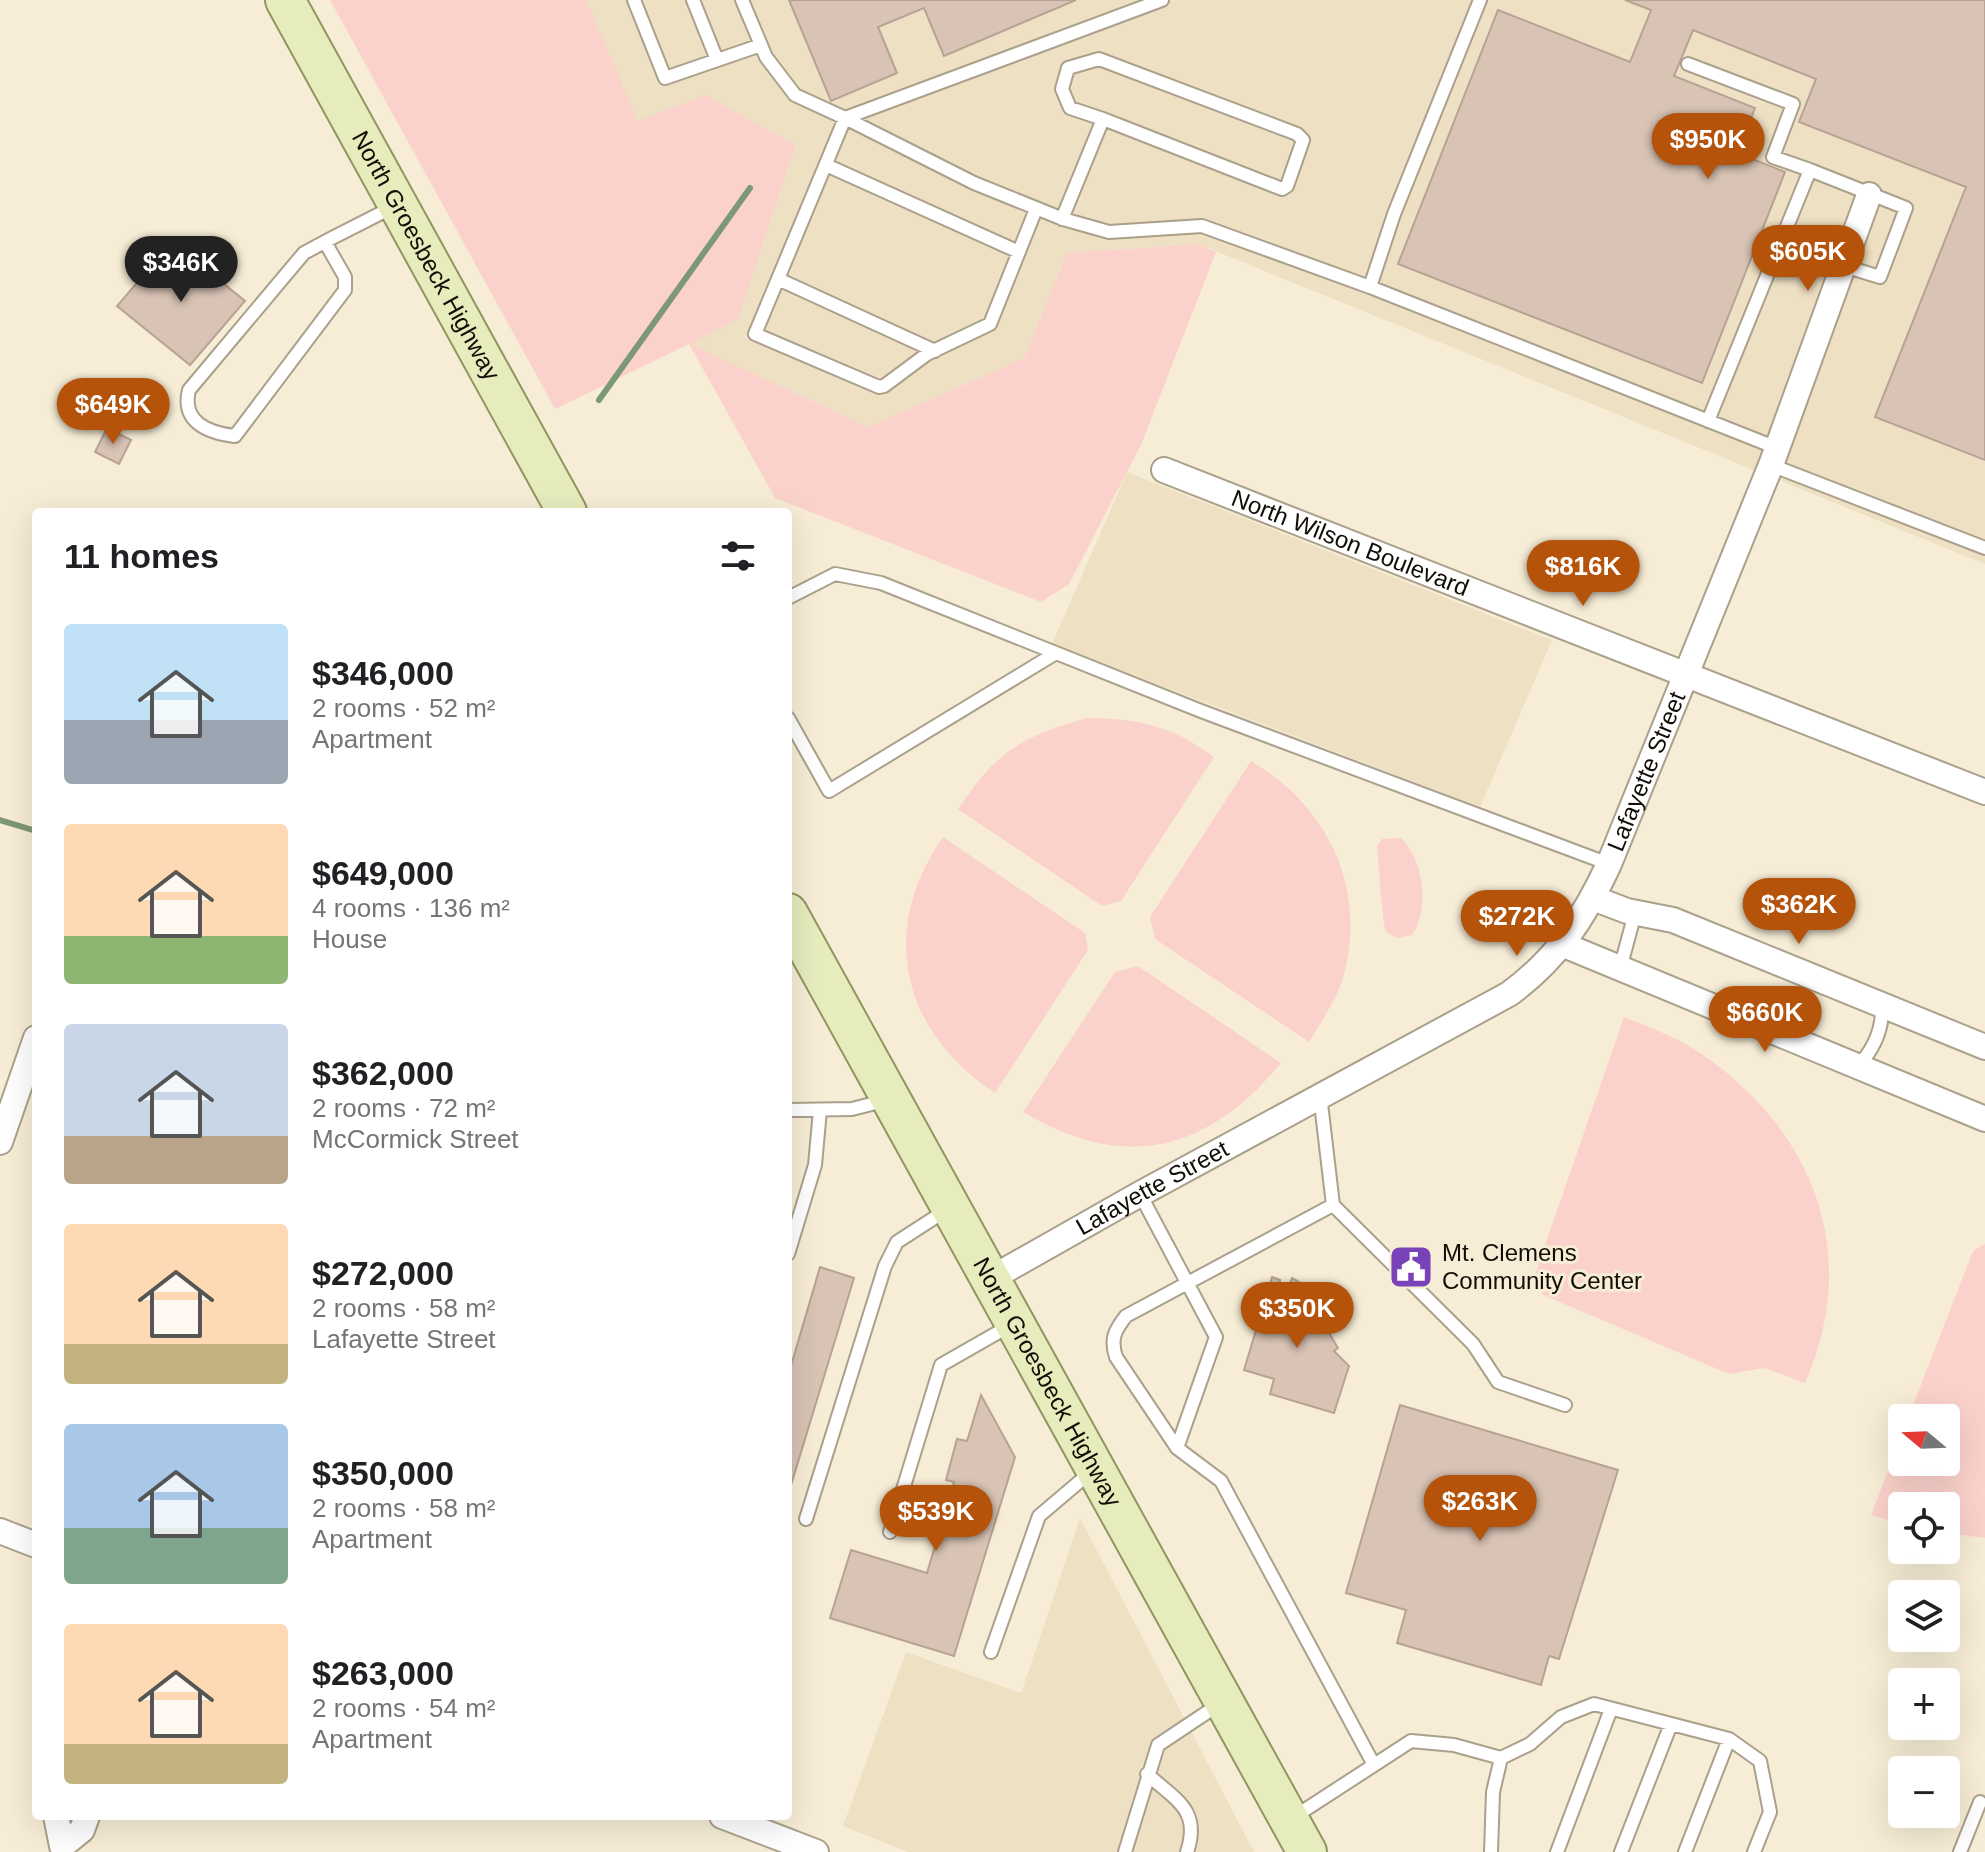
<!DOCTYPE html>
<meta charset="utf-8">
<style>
:root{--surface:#fff;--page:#f6f6f6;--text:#202124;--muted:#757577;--accent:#b45309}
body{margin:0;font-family:Helvetica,sans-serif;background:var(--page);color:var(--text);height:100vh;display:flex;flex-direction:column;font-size:30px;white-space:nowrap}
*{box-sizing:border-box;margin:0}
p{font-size:26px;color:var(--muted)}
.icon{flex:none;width:44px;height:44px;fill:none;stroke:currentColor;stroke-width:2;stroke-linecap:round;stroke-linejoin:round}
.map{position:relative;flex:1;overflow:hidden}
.side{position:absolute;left:32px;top:508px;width:760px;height:1312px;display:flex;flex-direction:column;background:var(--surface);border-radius:8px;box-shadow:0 8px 32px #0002}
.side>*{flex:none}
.needle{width:52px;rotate:289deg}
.buttons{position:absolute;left:1888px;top:1404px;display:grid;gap:16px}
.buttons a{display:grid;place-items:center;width:72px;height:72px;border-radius:8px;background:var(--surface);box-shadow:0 8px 32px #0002;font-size:40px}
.price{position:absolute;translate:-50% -68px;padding:0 18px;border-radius:28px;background:var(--accent);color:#fff;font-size:26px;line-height:52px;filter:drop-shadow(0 2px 4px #0008)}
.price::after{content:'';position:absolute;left:50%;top:48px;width:24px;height:18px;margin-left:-12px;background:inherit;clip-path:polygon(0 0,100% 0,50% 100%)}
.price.selected{background:#222;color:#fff}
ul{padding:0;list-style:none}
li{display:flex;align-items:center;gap:24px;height:200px;padding:0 32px}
li span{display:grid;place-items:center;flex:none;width:224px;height:160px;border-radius:8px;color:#555}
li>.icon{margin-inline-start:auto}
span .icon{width:96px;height:96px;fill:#fffc;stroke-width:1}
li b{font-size:34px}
h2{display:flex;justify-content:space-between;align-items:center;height:96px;padding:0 32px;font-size:34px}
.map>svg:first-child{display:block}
.built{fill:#eee0c3}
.green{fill:#fbd2cb}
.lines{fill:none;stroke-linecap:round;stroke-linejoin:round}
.stream{stroke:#7d9877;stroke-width:6}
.building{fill:#d8c3b4;stroke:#b7a294;stroke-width:2}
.service-casing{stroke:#aaa08b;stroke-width:16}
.minor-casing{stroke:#aaa08b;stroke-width:28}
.primary-casing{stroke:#909660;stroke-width:42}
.service{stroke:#fff;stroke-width:12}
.minor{stroke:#fff;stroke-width:24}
.primary{stroke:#e6ecbc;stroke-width:38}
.labels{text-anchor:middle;stroke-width:6;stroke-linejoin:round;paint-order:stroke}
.street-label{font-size:24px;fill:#110d06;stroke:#f7edd6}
.poi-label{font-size:24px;fill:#110d06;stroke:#f7edd6;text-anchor:start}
</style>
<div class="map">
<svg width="1985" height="1852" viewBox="0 0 1985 1852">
<rect width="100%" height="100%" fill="#f7edd6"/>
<!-- built -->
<path class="built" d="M549 0H1985V564L1198 244 1067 253 1024 358 868 427 689 344Z
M1127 472 1552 640 1480 807 1052 644Z
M1080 1518 1254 1852H908L843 1826 906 1652 1021 1693Z"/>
<!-- green -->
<path class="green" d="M330 0H586L638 121 705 95 795 145 738 319 690 344 868 427 1024 358 1067 253 1198 244 1216 252 1141 445 1069 584 1041 602 775 498 689 344 555 409Z
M1087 718C1140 719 1170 725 1214 757L1121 901 1102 906 958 809C997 751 1020 737 1087 718Z
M1251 761C1325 804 1366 884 1345 970 1339 996 1323 1019 1309 1042L1155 939 1150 917Z
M943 837 1085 933 1088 950 995 1093C901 1031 878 930 943 837Z
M1401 838C1424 860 1430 910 1412 935L1397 938C1395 937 1387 933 1386 931 1383 927 1378 859 1377 846L1382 839Z
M1138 966 1281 1063C1207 1153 1124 1172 1023 1112L1115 972Z
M1624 1017C1652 1028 1681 1039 1706 1057 1816 1135 1861 1256 1805 1383L1764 1368 1729 1374 1543 1295 1534 1277Z
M1985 1244V1538L1946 1533V1506H1902V1524L1871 1515 1902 1434V1462H1946V1418H1908L1973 1251Z"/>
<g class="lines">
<!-- stream -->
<path class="stream" d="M599 400 750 188
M0 820 36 831"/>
</g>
<!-- building -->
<path class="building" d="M789 0H1076L944 56 924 8 878 27 897 73 831 101Z
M1625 0H1985V460L1875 417 1966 187 1799 122 1816 79 1693 30 1674 76 1755 108 1737 153 1785 172 1702 383 1398 264 1498 10 1630 62 1651 10Z
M172 242 245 301 190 365 117 306Z
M107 428 131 440 119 464 95 452Z
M820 1267 854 1278 788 1495V1376Z
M1272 1277 1280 1280 1279 1285 1289 1288 1292 1278 1306 1286 1305 1293 1338 1348 1334 1351 1349 1366 1334 1413 1270 1394 1274 1379 1244 1370Z
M981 1395 1015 1457 954 1656 830 1618 851 1550 927 1573 954 1482 946 1480 957 1439 967 1441Z
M1400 1405 1618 1470 1559 1659 1549 1656 1541 1685 1397 1643 1406 1610 1346 1593Z"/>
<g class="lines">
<!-- service casing -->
<g class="service-casing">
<path id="service" d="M634 0 665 78 761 45
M693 0 717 60
M742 0 766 57 795 95 845 118 1162 0
M1688 64 1793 104 1773 157 1810 170
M826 165 1019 252
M1036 209 990 324 927 354 884 386 879 387 755 334 845 118 974 183 1063 219 1109 232 1202 226 1370 287 1777 448
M1062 219 1103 119 1070 108 1062 89 1068 68 1099 59 1297 134 1303 140 1287 186 1282 189 1103 119
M325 242 345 277V290L235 436C208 433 181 422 189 390L304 253 332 238 395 206
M778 279 935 351
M1370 287 1394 214 1480 0
M1708 421 1810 170 1906 208 1880 277 1844 266
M1771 465 1985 548
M788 598 835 574 881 583 1201 711 1609 864
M788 718 829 791 1056 653
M1620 969 1635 913
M1858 1066C1874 1049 1883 1029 1882 1005
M788 1110 852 1109 887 1100
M1140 1194 1216 1337 1177 1448 1221 1481 1374 1765
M1333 1205 1473 1344 1498 1382 1565 1405
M788 1254 815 1165 820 1110
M1177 1448 1116 1357C1110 1339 1115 1330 1126 1316L1333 1205 1320 1095
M806 1519 885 1266 897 1242 948 1209
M890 1532 941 1365 1011 1325
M991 1652 1039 1516 1092 1471
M1147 1774C1176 1800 1201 1810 1187 1852
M1294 1817 1411 1741 1454 1745 1501 1758 1530 1744 1561 1717 1594 1704 1729 1739 1760 1761 1770 1812 1754 1852
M1125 1852 1158 1745 1221 1703
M1491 1852 1493 1792 1501 1758
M1557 1852 1611 1709
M1621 1852 1671 1724
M1685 1852 1729 1739
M1960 1852 1980 1802"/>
</g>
<!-- minor casing -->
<g class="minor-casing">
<g id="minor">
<path id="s1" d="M1164 470 1985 792"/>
<path d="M1593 898 1627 911 1673 920 1985 1047"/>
<path d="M1564 945 1985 1119"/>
<path d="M0 1142 36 1038"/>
<path id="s2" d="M990 1279 1140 1194 1509 994C1557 959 1584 918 1609 864L1771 465 1869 195"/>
<path d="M0 1531 36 1545"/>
<path d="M56 1816 62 1846 82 1830 87 1816"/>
<path d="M722 1816 816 1852"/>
</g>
</g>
<!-- primary casing -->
<g class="primary-casing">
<g id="primary">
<path id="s3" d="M285 0 567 512"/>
<path id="s4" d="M788 913 1307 1852"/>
</g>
</g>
<!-- service -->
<use href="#service" class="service"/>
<!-- minor -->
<use href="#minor" class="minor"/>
<!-- primary -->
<use href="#primary" class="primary"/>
</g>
<!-- icons -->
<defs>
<g id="civic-square" transform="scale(2.3)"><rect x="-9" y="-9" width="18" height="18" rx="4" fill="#7942b9" stroke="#f7edd6"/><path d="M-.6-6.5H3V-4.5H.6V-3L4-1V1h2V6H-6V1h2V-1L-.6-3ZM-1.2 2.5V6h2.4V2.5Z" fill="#fff"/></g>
</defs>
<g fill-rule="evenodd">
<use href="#civic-square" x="1411" y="1267"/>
</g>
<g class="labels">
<!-- street labels -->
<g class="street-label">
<text dy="8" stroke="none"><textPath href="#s3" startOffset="292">North Groesbeck Highway</textPath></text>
<text dy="8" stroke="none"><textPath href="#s1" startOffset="200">North Wilson Boulevard</textPath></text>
<text dy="8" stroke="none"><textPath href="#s2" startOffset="858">Lafayette Street</textPath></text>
<text dy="8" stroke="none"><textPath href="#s2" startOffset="186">Lafayette Street</textPath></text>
<text dy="8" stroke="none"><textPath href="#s4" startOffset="536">North Groesbeck Highway</textPath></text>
</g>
<!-- poi labels -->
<g class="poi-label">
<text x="1442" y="1261">Mt. Clemens<tspan x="1442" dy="28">Community Center</tspan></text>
</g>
</g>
</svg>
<div class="buttons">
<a><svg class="needle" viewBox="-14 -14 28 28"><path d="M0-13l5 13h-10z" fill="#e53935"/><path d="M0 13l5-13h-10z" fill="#757577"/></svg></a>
<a><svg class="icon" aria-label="locate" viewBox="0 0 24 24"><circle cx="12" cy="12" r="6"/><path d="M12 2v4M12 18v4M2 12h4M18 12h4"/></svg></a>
<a><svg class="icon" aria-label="layers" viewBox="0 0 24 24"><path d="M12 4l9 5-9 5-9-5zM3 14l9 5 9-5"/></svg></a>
<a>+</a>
<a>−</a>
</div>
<b class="price" style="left:1708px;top:181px">$950K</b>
<b class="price" style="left:1808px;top:293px">$605K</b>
<b class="price selected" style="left:181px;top:304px">$346K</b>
<b class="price" style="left:113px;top:446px">$649K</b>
<b class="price" style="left:1583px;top:608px">$816K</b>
<b class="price" style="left:1799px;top:946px">$362K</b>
<b class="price" style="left:1517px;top:958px">$272K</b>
<b class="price" style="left:1765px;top:1054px">$660K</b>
<b class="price" style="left:1297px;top:1350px">$350K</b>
<b class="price" style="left:1480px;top:1543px">$263K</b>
<b class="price" style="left:936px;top:1553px">$539K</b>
<section class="side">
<h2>11 homes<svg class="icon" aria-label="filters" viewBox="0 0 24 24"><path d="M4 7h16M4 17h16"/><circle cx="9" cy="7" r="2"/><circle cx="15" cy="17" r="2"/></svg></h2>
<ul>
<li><span style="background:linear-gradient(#bfe0f5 60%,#9aa5b1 0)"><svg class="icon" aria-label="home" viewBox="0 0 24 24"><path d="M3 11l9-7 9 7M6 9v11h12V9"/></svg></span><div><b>$346,000</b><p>2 rooms · 52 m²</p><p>Apartment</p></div></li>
<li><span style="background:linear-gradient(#ffd9b3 70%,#8fb573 0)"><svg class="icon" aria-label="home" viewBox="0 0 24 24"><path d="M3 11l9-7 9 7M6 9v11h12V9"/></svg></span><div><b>$649,000</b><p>4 rooms · 136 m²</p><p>House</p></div></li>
<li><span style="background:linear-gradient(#c9d6e8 70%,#b9a48a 0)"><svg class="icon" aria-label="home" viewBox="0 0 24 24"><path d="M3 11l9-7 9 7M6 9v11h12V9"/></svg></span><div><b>$362,000</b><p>2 rooms · 72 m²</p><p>McCormick Street</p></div></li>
<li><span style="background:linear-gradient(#ffd9b3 75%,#c2b280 0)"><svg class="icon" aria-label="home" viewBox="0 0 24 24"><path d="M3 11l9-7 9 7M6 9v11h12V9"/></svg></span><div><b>$272,000</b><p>2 rooms · 58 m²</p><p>Lafayette Street</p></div></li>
<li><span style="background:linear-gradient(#a9c7e8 65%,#7fa58c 0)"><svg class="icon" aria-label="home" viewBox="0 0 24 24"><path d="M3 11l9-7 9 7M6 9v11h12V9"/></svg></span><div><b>$350,000</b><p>2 rooms · 58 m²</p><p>Apartment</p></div></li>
<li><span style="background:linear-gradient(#ffd9b3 75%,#c2b280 0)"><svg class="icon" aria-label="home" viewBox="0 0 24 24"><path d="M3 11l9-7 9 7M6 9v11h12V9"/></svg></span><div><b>$263,000</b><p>2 rooms · 54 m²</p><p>Apartment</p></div></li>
</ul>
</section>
</div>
